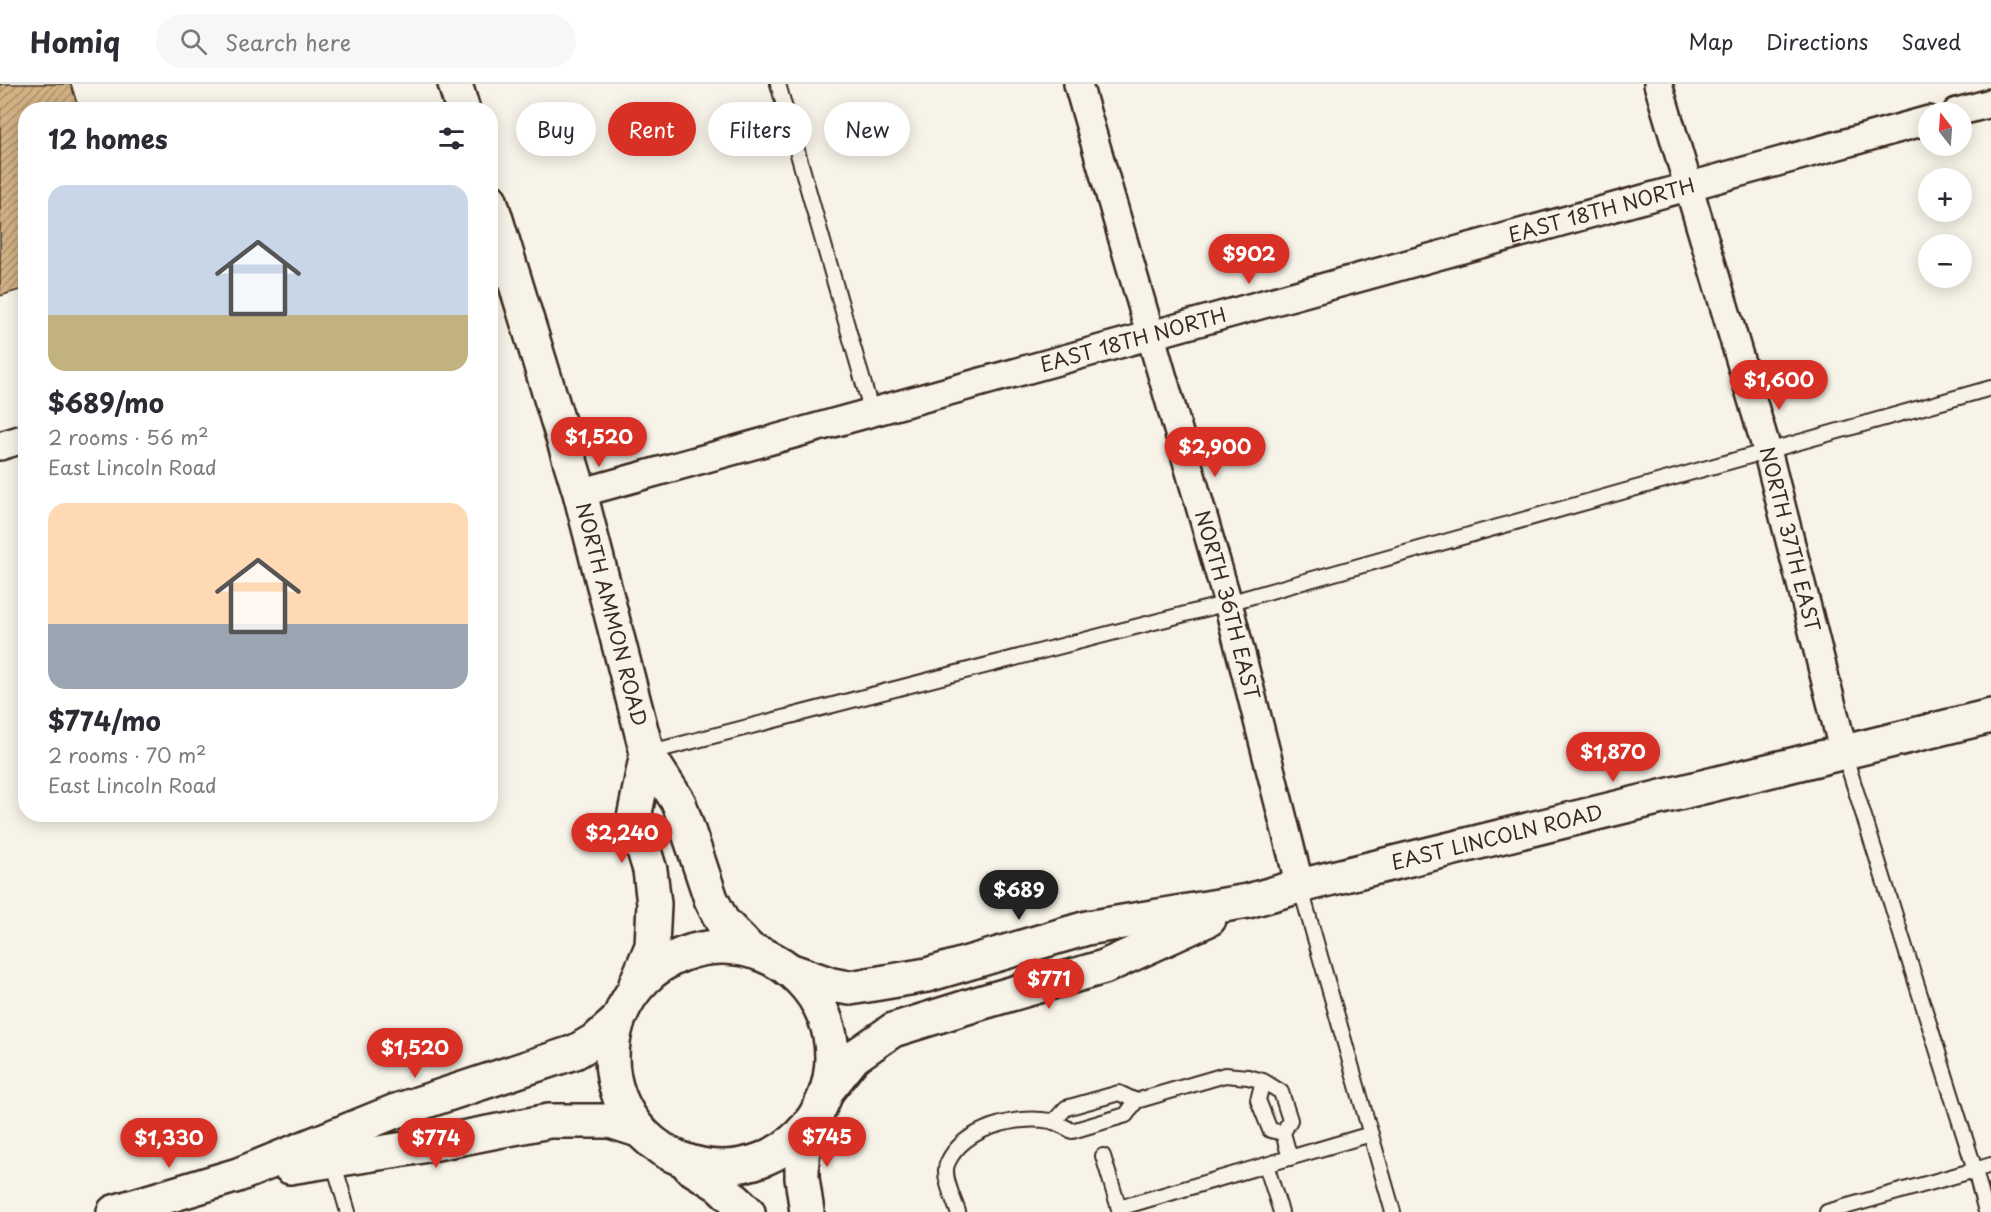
<!DOCTYPE html>
<meta charset="utf-8">
<style>
:root{--surface:#fff;--page:#f7f7f7;--text:#2b2b33;--muted:#7c7c81;--line:#e1e1e2;--accent:#d93025}
body{margin:0;font-family:"Playpen Sans",sans-serif;background:var(--page);color:var(--text);height:100vh;display:flex;flex-direction:column;font-size:22px;white-space:nowrap}
*{box-sizing:border-box;margin:0}
p{font-size:20px;color:var(--muted)}
.icon{flex:none;width:33px;height:33px;fill:none;stroke:currentColor;stroke-width:2;stroke-linecap:round;stroke-linejoin:round}
.map{position:relative;flex:1;overflow:hidden}
.side{position:absolute;left:18px;top:18px;width:480px;height:720px;display:flex;flex-direction:column;background:var(--surface);border-radius:24px;box-shadow:0 3px 15px #0003}
.side>*{flex:none}
.hud{position:absolute;left:516px;top:18px;width:570px;height:54px;display:flex;gap:12px}
.needle{width:39px;rotate:343deg}
.buttons{position:absolute;left:1918px;top:18px;display:grid;gap:12px}
.buttons a{display:grid;place-items:center;width:54px;height:54px;border-radius:50%;background:var(--surface);box-shadow:0 3px 15px #0003;font-size:30px}
.price{position:absolute;translate:-50% -51px;padding:0 14px;border-radius:21px;background:var(--accent);color:#fff;font-size:20px;line-height:39px;filter:drop-shadow(0 2px 3px #0008)}
.price::after{content:'';position:absolute;left:50%;top:36px;width:18px;height:14px;margin-left:-9px;background:inherit;clip-path:polygon(0 0,100% 0,50% 100%)}
.price.selected{background:#222;color:#fff}
ul{padding:0;list-style:none}
li{display:grid;align-content:center;gap:12px;height:318px;padding:0 30px}
li span{display:grid;place-items:center;height:186px;border-radius:18px;color:#555}
li>.icon{margin-inline-start:auto}
span .icon{width:108px;height:108px;fill:#fffc;stroke-width:1}
li b{font-size:26px}
h2{display:flex;justify-content:space-between;align-items:center;height:72px;padding:0 30px;font-size:26px}
.pill{padding:0 21px;border-radius:27px;background:var(--surface);box-shadow:0 3px 15px #0003;font-size:21px;line-height:54px}
.pill.selected{background:var(--accent);color:#fff}
header{display:flex;align-items:center;gap:36px;box-sizing:border-box;height:84px;padding:0 30px;background:var(--surface);border-bottom:2px solid var(--line)}
header strong{font-size:28px}
nav{display:flex;gap:33px;margin-inline-start:auto;font-size:21px}
.search{width:420px;height:54px;background:var(--page);display:flex;align-items:center;gap:15px;box-sizing:border-box;padding:0 21px;border-radius:33px;color:var(--muted);font-size:22px}
.map>svg:first-child{display:block}
.building{fill:url(#building-hatch);stroke:#3b2a1e;stroke-width:1.5}
.lines{fill:none;stroke-linecap:round;stroke-linejoin:round}
.service-casing{stroke:#3b2a1e;stroke-width:18}
.minor-casing{stroke:#3b2a1e;stroke-width:32}
.secondary-casing{stroke:#3b2a1e;stroke-width:38}
.service{stroke:#f7f3e8;stroke-width:14}
.minor{stroke:#f7f3e8;stroke-width:27}
.secondary{stroke:#f7f3e8;stroke-width:33}
.labels{text-anchor:middle;stroke-width:6;stroke-linejoin:round;paint-order:stroke}
.street-label{font-size:20px;fill:#3b2a1e;stroke:#f7f3e8}
</style>
<header>
<strong>Homiq</strong>
<div class="search"><svg class="icon" aria-label="search" viewBox="0 0 24 24"><circle cx="10" cy="10" r="6"/><path d="M15 15l6 6"/></svg>Search here</div>
<nav><a>Map</a><a>Directions</a><a>Saved</a></nav>
</header>
<div class="map">
<svg width="1991" height="1128" viewBox="0 0 1991 1128">
<defs>
<pattern id="building-hatch" width="6" height="6" patternUnits="userSpaceOnUse" patternTransform="scale(1.5)"><rect width="6" height="6" fill="#d2b285"/><path d="M-1 1l2-2M0 6l6-6M5 7l2-2" fill="none" stroke="#ac916c"/></pattern>
</defs>
<rect width="100%" height="100%" fill="#f7f3e8"/>
<filter id="ink" filterUnits="userSpaceOnUse"><feTurbulence type="fractalNoise" baseFrequency=".0167" numOctaves="2"/><feDisplacementMap in="SourceGraphic" scale="12" xChannelSelector="R" yChannelSelector="G"/><feConvolveMatrix kernelMatrix="1 2 1 2 8 2 1 2 1" color-interpolation-filters="sRGB"/></filter>
<g filter="url(#ink)">
<!-- building -->
<path class="building" d="M0 0H71L79 26H26V204L0 212Z"/>
<g class="lines">
<!-- service casing -->
<g class="service-casing">
<path id="service" d="M778 0 872 329
M647 669 1228 519 1991 304
M1844 669 1975 1086 1991 1081
M1300 802 1393 1128
M1263 997 1258 1016 1270 1046 1283 1049
M1053 1038 1066 1024 1119 1009 1136 1017
M1103 1072 1120 1128
M333 1077 348 1128
M1266 1081 1281 1128
M1119 1124 1371 1050
M958 1128C954 1115 941 1091 948 1078 964 1044 1016 1031 1051 1037 1058 1039 1065 1043 1072 1047L1126 1031 1136 1017 1225 991 1248 993 1263 997 1281 1008 1290 1036 1283 1049 1290 1074
M1827 1128 1975 1086 1986 1128"/>
</g>
<!-- minor casing -->
<g class="minor-casing">
<g id="minor">
<path id="s1" d="M1078 0 1228 519 1300 802"/>
<path id="s2" d="M1658 0 1767 366 1844 669"/>
<path d="M1957 28 1991 19"/>
<path d="M490 192 512 185"/>
<path d="M0 362 26 354"/>
<path id="s3" d="M580 409 1929 36"/>
</g>
</g>
<!-- secondary casing -->
<g class="secondary-casing">
<g id="secondary">
<path d="M455 0 463 26"/>
<path id="s4" d="M490 116 580 409 647 669 679 719 711 815 722 837 751 867"/>
<circle cx="722" cy="973" r="110"/>
<path id="s5" d="M789 886 832 901 850 904 927 891 1087 844 1248 817 1300 802 1991 632"/>
<path d="M636 900 652 862 654 820 650 786 634 734 647 669"/>
<path d="M829 1004 854 973 893 946 983 918 1104 883 1209 835"/>
<path d="M290 1083 411 1064 549 1037H610L638 1046"/>
<path d="M690 1083 719 1101 748 1128"/>
<path d="M114 1128 238 1091 393 1028 575 968 597 955 616 938"/>
<path d="M807 1128 802 1094V1071L813 1039"/>
</g>
</g>
<!-- service -->
<use href="#service" class="service"/>
<!-- minor -->
<use href="#minor" class="minor"/>
<!-- secondary -->
<use href="#secondary" class="secondary"/>
</g>
</g>
<g class="labels">
<!-- street labels -->
<g class="street-label">
<text dy="7" stroke="none"><textPath href="#s3" startOffset="1060">EAST 18TH NORTH</textPath></text>
<text dy="7" stroke="none"><textPath href="#s3" startOffset="574">EAST 18TH NORTH</textPath></text>
<text dy="7" stroke="none"><textPath href="#s2" startOffset="474">NORTH 37TH EAST</textPath></text>
<text dy="7" stroke="none"><textPath href="#s1" startOffset="542">NORTH 36TH EAST</textPath></text>
<text dy="7" stroke="none"><textPath href="#s4" startOffset="432">NORTH AMMON ROAD</textPath></text>
<text dy="7" stroke="none"><textPath href="#s5" startOffset="729">EAST LINCOLN ROAD</textPath></text>
</g>
</g>
</svg>
<div class="buttons">
<a><svg class="needle" viewBox="-14 -14 28 28"><path d="M0-13l5 13h-10z" fill="#e53935"/><path d="M0 13l5-13h-10z" fill="#7c7c81"/></svg></a>
<a>+</a>
<a>−</a>
</div>
<b class="price" style="left:1249px;top:201px">$902</b>
<b class="price" style="left:1779px;top:327px">$1,600</b>
<b class="price" style="left:599px;top:384px">$1,520</b>
<b class="price" style="left:1215px;top:394px">$2,900</b>
<b class="price" style="left:1613px;top:699px">$1,870</b>
<b class="price" style="left:622px;top:780px">$2,240</b>
<b class="price selected" style="left:1019px;top:837px">$689</b>
<b class="price" style="left:1049px;top:926px">$771</b>
<b class="price" style="left:415px;top:995px">$1,520</b>
<b class="price" style="left:827px;top:1084px">$745</b>
<b class="price" style="left:169px;top:1085px">$1,330</b>
<b class="price" style="left:436px;top:1085px">$774</b>
<div class="hud">
<a class="pill">Buy</a>
<a class="pill selected">Rent</a>
<a class="pill">Filters</a>
<a class="pill">New</a>
</div>
<section class="side">
<h2>12 homes<svg class="icon" aria-label="filters" viewBox="0 0 24 24"><path d="M4 7h16M4 17h16"/><circle cx="9" cy="7" r="2"/><circle cx="15" cy="17" r="2"/></svg></h2>
<ul>
<li><span style="background:linear-gradient(#c9d6e8 70%,#c2b280 0)"><svg class="icon" aria-label="home" viewBox="0 0 24 24"><path d="M3 11l9-7 9 7M6 9v11h12V9"/></svg></span><div><b>$689/mo</b><p>2 rooms · 56 m²</p><p>East Lincoln Road</p></div></li>
<li><span style="background:linear-gradient(#ffd9b3 65%,#9aa5b1 0)"><svg class="icon" aria-label="home" viewBox="0 0 24 24"><path d="M3 11l9-7 9 7M6 9v11h12V9"/></svg></span><div><b>$774/mo</b><p>2 rooms · 70 m²</p><p>East Lincoln Road</p></div></li>
</ul>
</section>
</div>
